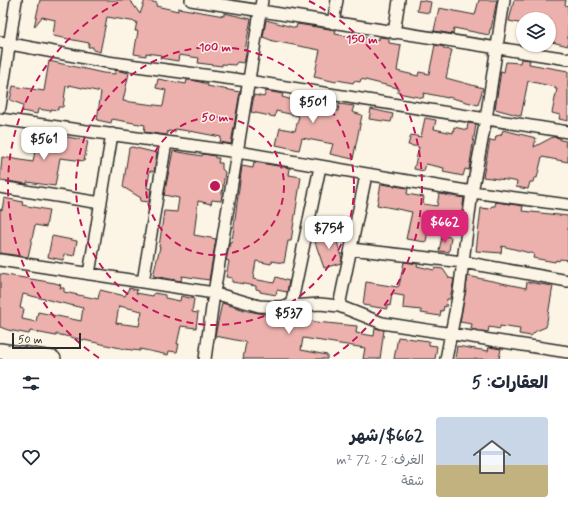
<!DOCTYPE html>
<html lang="ar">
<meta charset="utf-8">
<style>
:root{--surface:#fff;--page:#f2f2f3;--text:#1f2937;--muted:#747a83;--line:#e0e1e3;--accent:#db2777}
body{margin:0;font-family:Mynerve,"Playpen Sans Arabic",sans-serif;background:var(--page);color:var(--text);direction:rtl;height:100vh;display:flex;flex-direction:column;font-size:15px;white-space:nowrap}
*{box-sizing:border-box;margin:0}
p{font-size:13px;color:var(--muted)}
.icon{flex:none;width:22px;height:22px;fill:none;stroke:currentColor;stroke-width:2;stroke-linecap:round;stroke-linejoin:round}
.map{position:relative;height:359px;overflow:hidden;direction:ltr}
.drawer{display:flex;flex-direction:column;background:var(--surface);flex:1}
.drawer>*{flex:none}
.fabs{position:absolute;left:516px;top:12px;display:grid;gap:8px}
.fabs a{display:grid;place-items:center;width:40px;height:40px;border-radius:50%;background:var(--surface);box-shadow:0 1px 3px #0004;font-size:20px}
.scale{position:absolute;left:12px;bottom:10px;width:69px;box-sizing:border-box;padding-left:4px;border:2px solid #2b2b2b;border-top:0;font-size:11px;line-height:14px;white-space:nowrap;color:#2b2b2b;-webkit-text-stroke:3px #fcf5e5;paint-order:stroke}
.price{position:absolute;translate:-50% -34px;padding:0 9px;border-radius:8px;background:#fff;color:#222;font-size:13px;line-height:26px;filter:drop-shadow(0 1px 2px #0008)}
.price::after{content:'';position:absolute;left:50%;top:24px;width:12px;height:9px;margin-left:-6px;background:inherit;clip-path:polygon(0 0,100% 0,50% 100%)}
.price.current{background:var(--accent);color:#fff}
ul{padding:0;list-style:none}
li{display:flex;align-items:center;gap:12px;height:100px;padding:0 20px}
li+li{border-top:1px solid var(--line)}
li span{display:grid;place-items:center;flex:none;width:112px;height:80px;border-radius:4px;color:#555}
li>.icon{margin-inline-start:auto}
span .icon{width:48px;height:48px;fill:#fffc;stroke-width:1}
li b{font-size:17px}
h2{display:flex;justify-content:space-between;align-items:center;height:48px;padding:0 20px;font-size:17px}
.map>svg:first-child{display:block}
.building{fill:#ecb1ac;stroke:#2b2b2b;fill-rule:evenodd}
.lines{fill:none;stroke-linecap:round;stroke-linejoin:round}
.street-casing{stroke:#2b2b2b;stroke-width:14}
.secondary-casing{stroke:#2b2b2b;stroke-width:18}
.street{stroke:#fcf5e5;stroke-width:11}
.secondary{stroke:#fcf5e5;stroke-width:15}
.ring{fill:none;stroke:#c2185b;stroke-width:2;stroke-dasharray:7 5}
.centre{fill:#c2185b;stroke:#fcf5e5;stroke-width:2}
.ring-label{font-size:12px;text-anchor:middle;font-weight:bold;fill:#c2185b;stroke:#fcf5e5;stroke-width:3;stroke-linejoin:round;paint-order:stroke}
</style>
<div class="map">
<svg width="568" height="359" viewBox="0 0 568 359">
<rect width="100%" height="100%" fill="#fcf5e5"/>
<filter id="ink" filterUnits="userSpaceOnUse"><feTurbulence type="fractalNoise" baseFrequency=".025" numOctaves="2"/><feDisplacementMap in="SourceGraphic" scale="8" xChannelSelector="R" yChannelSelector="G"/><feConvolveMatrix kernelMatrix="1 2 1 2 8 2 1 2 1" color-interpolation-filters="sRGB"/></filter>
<g filter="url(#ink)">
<!-- building -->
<path class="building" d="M40 0H130L140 14 145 0 157 3 156 6 178 11V8L224 16V13L251 19 245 50H247L244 63 237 62 235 65 222 64V66L198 63 199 58 179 55 178 61 160 58 161 55 146 53V56L134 54 138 31H135L137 22 107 17 100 52 93 50V47H88L89 43 53 36 55 20 42 17 34 27Z
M419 0 431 2 429 13 417 11Z
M479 0H497L491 29H490L489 35 454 28 453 34 434 31 439 8 475 15Z
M514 0H566L565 5 568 6V46L552 42 553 39 549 38V19H523V24L509 21Z
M266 20 296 28 297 24 336 30 335 34 358 38 359 36 379 40V37L389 38V43L401 45 397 71 418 76 419 72 429 74 435 45 444 47V49L452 50 446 78 483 88 478 105 448 97V98L424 93 423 98 398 93V88L361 79 360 82 354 81 353 83 337 80 336 82 314 77 320 50 273 41 263 37Z
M521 59 530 60 529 64 568 71V121L559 119 560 115 552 113 557 89H555V87L528 81 521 116 495 109 501 71 504 72 506 62 520 63Z
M49 61 103 73 115 74V70L129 73 123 101 163 106 166 90 156 88 158 79 186 84 187 80H192L208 84 207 86 240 92 231 144 220 142 221 137 195 132 175 129V132L168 131 167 135 144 132 145 125 112 119 111 123 97 120 101 92 69 85V87L66 86 63 107H58V110L51 109V111L38 109 37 114 22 111 23 105 10 100 13 86 44 91Z
M266 91 283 94 282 97 307 104V106L338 111 339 104 354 106 352 112 362 115 353 159 330 154 333 144 302 138 299 150 276 145 280 128 295 131 299 116 276 111 275 117 251 112 254 95 264 97Z
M371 109 393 114 391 122 369 119Z
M425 118 436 120 434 129 453 133 454 127 467 130 468 123 476 124 469 170 465 169 463 176 443 172 444 168 426 164 424 171 414 169 419 147 408 145 411 135 421 137Z
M503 130 536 138 534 147 553 137 560 138V140L566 141 565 146 568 147V162L542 157 537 178H534L533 182H530L528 189 516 187 517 182 514 181 483 177 490 140 495 141 496 136 501 135Z
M47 133 88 141 84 161 60 158 55 186 27 182V184L0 180 2 157 33 162 37 140Z
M132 147 157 153 154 172 150 171 147 188 151 189 149 202 140 201 141 198 123 187 129 148Z
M173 151 202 156 203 154 215 156V158H219L218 163H222V169L225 172 221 201 212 200 211 204 198 201 194 235 216 239 209 280 182 276 181 281 153 276 160 247H159L164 211 177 212 179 198 164 195Z
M254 162 290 168 289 175 301 177 291 241H288L284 263 272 261 271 264 256 261 253 279 274 283 276 277 289 281 287 292 277 290 276 295 260 292V290L256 289V286L232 282V278L226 277 229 261 226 260 230 242 232 241 242 166 253 168Z
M381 184 408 188 407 194 424 197 423 204 437 206 439 194 464 198 461 217 435 213 433 219 430 218 426 242 406 239 412 212 377 205Z
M4 198 23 202 22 205 49 210 46 227 35 225 28 257 0 253V209L2 210Z
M496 202 523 206 522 211 568 216V260L560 259 559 261 556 260 555 262 533 258 534 254 502 246 501 253 476 251 481 208 489 209 492 206H495Z
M328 234 335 235 342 259 341 263 324 268 314 239Z
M52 236 77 241 74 256 64 254 63 260 48 257Z
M442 236 451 237 449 252 439 251Z
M404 262 418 264 417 266 434 270 435 268 443 269 449 278 454 279 450 299H447L446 307 444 306 443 311 441 310 440 316 421 313V310L403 308 404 296 392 294 390 306 387 305V309L363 305 366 282 397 287 399 286Z
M0 274 55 283 61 285 60 288H64V292L98 299 100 290 125 296 129 288 137 290 136 293 153 296 154 293 165 295V298L180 301 181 296 194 299 192 312 198 313 196 328 181 326 177 344H179L177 352 169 351 168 355 140 349V351L125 349 56 334V336L30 331 29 334 8 330 0 327ZM23 294 83 308 81 321 38 312 36 322 22 319 24 309 20 308ZM119 306 142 311 139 326 116 323Z
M468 276 526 288 527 282 553 286 546 327 536 331 531 336 519 334 520 329 500 326V329L489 327 488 332 471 329 472 324 460 322Z
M222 303 248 311 280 317V314L285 313 316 322 357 326 356 333 374 336 375 328 384 330 380 359H363L365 348 303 338 301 350 327 355V359H243L246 342 215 336Z
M398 337 429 341V345L437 346 435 359H394Z
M457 346 488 351 489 347 501 349 499 359H455Z"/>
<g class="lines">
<!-- street casing -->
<g class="street-casing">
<path id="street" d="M191 0 568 59
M333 23 337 0
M394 33 399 0
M0 42 107 62 248 81 568 132
M0 107 16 0
M0 119 238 152 472 192 568 205
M0 187 101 203
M309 225 353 230
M351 249 463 262 568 281
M0 260 214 293 259 306 277 307 320 304 339 306 382 323 568 352
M89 274 112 134
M143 282 166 142
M291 306 320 167
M339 306 366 175
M205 359 214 293 262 0
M446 359 459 292 472 192 486 119 504 0"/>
</g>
<!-- secondary casing -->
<g class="secondary-casing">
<path id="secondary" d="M0 351 53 359"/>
</g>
<!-- street -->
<use href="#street" class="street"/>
<!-- secondary -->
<use href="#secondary" class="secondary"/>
</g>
</g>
<!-- distance rings -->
<g class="ring">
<circle cx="215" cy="186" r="69"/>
<circle cx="215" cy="186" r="139"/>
<path d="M99 358A208 208 0 0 1 121 1M309 1A208 208 0 0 1 331 358"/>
</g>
<circle cx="215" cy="186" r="6" class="centre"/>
<g class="ring-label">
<text x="362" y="43">150 m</text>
<text x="215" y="51">100 m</text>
<text x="215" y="121">50 m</text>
</g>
</svg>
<div class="fabs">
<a><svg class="icon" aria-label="layers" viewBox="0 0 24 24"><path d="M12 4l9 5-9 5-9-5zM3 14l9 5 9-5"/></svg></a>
</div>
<div class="scale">50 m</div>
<b class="price" style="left:313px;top:124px">$501</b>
<b class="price" style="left:44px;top:161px">$561</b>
<b class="price current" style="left:445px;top:244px">$662</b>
<b class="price" style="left:329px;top:250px">$754</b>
<b class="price" style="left:289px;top:335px">$537</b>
</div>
<section class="drawer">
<h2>العقارات: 5<svg class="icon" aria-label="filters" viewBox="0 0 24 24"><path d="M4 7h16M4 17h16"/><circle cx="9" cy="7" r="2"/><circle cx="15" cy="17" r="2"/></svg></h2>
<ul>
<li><span style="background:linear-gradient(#c9d6e8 60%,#c2b280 0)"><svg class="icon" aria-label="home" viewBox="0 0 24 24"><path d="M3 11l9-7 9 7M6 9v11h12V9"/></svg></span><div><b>$662/شهر</b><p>الغرف: 2 · 72 m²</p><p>شقة</p></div><svg class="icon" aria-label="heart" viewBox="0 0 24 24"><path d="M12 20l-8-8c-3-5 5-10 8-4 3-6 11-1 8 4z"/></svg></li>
</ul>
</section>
